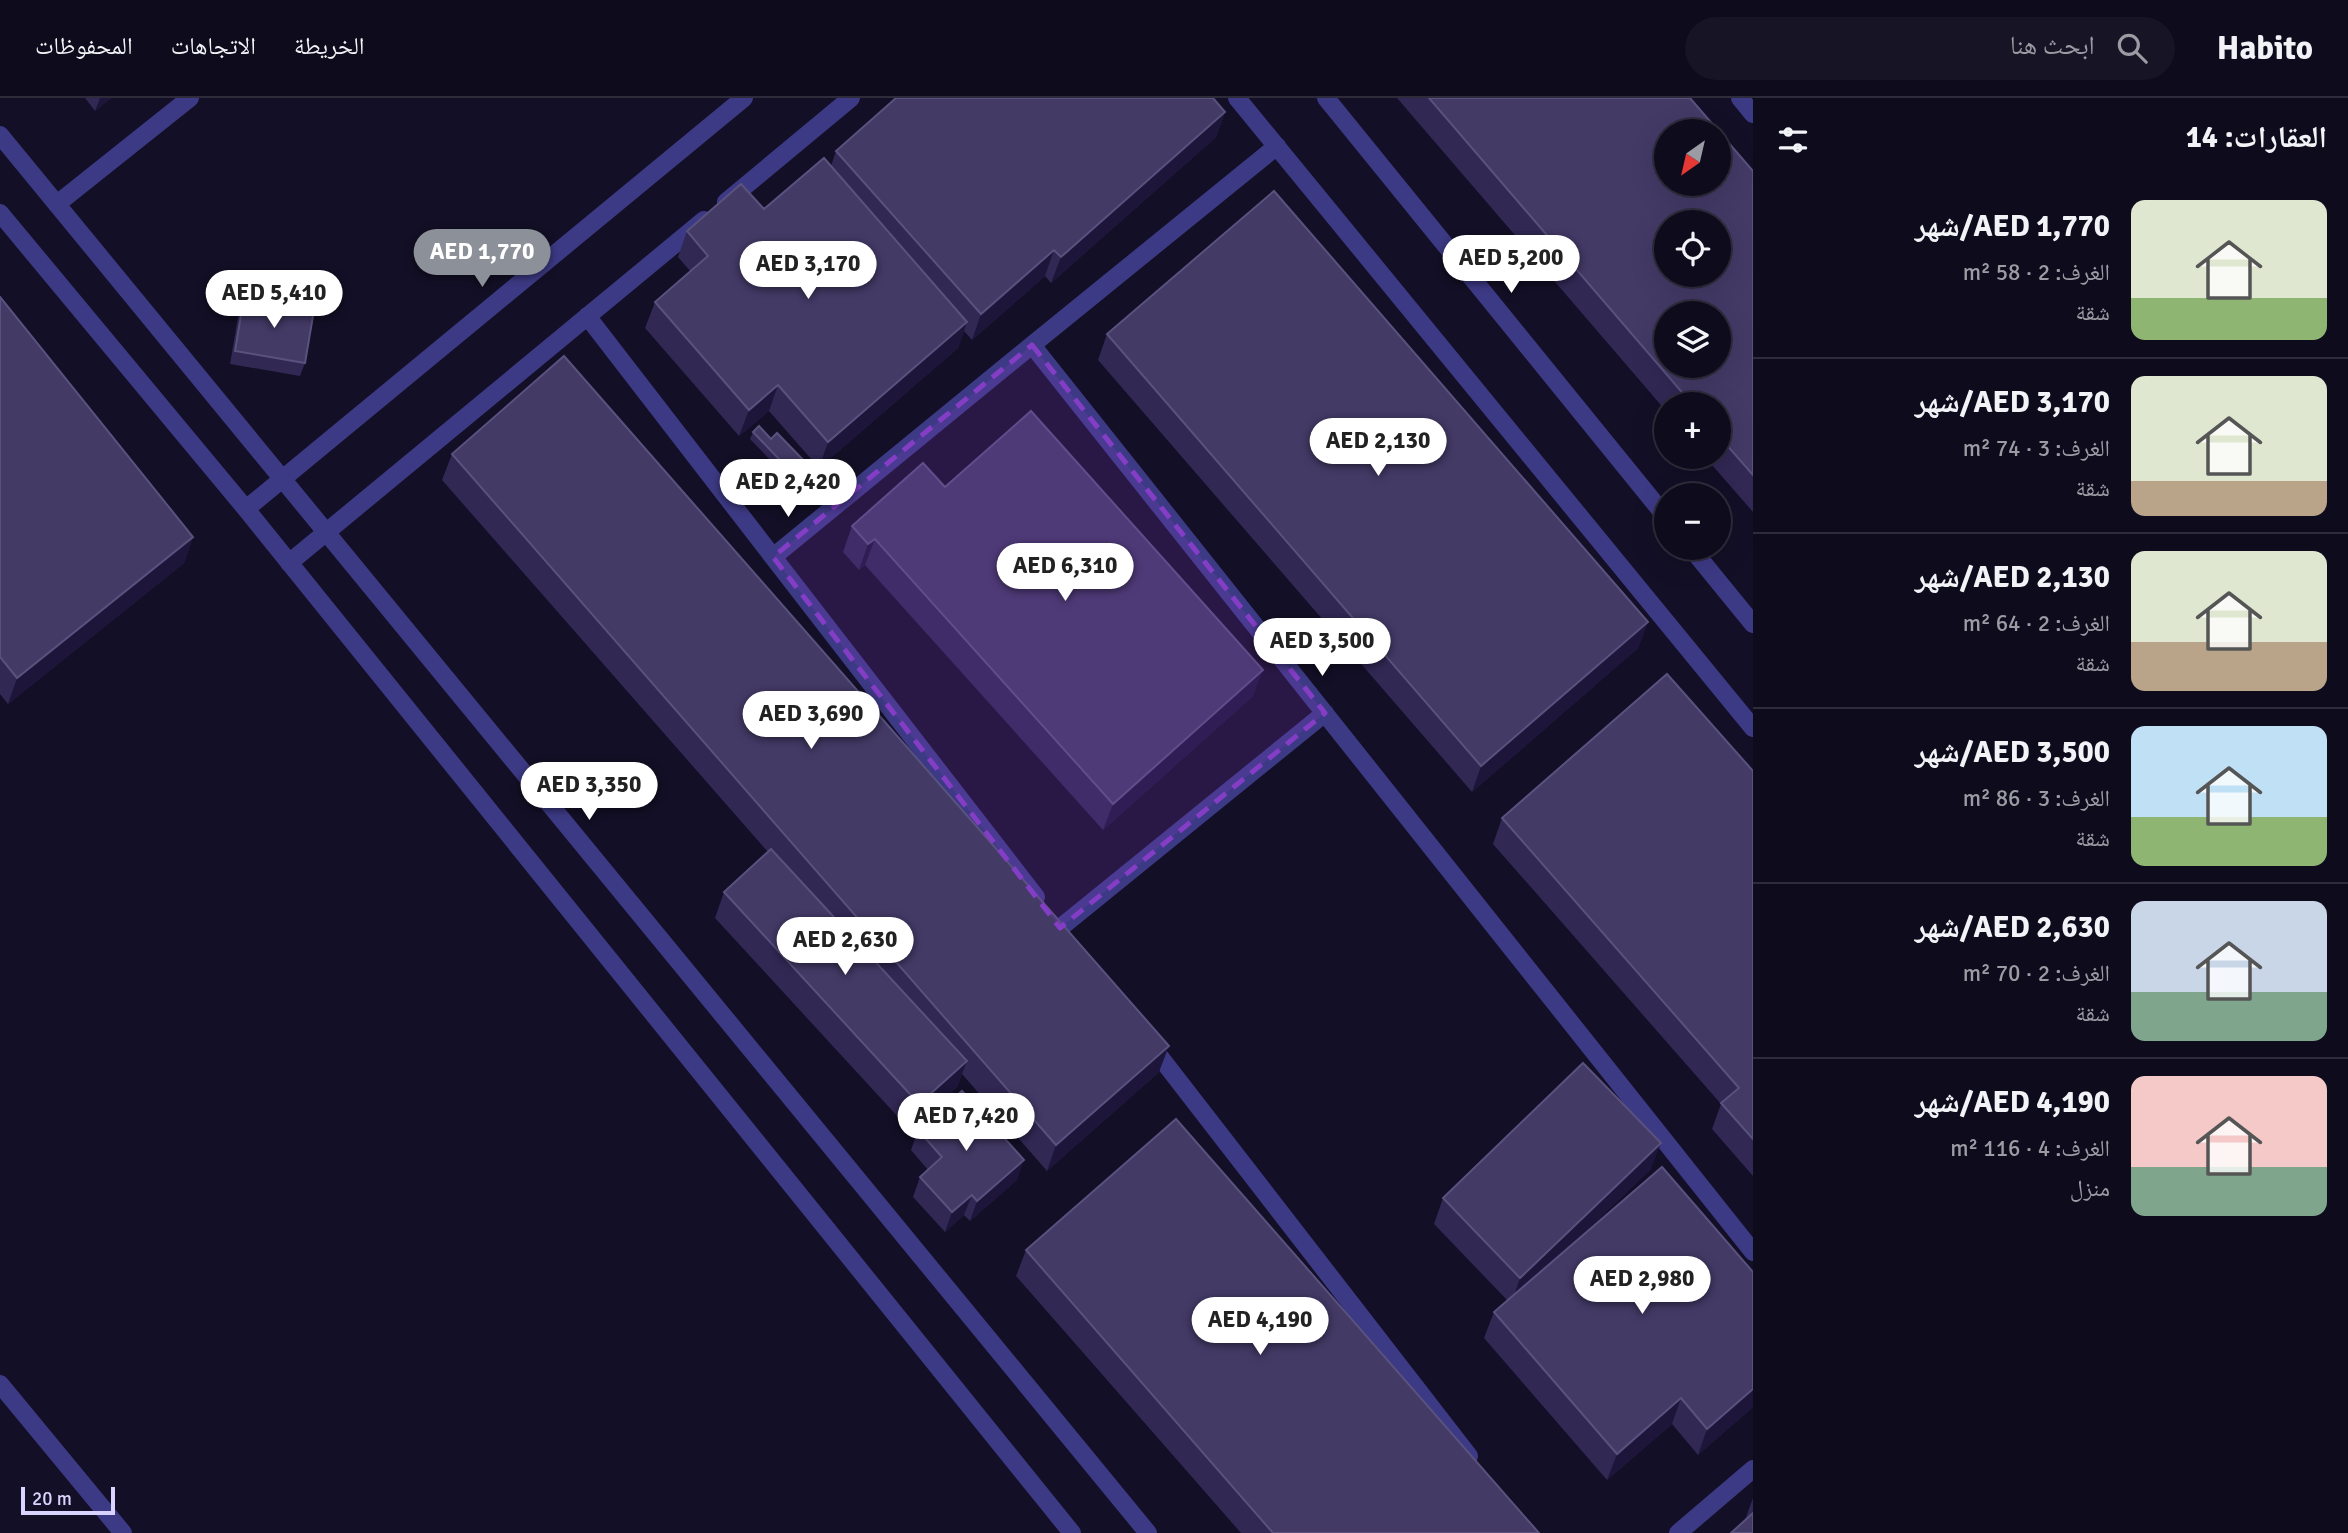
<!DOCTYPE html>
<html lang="ar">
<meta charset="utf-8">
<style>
:root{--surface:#0e0b1c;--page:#171425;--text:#f1f3f6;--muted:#9b9ba3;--line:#2e2b3b;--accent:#8c9099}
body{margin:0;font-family:Signika,"Noto Naskh Arabic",sans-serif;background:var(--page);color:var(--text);direction:rtl;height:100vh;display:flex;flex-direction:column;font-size:26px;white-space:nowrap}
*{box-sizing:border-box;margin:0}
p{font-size:23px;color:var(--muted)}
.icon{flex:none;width:38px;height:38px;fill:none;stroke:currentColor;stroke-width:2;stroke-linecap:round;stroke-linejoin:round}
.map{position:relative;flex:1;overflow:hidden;direction:ltr}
.sheet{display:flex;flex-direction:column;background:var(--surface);width:595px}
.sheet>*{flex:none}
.needle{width:46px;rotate:214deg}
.tools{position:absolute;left:1654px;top:21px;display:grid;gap:14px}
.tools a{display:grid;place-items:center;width:77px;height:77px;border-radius:50%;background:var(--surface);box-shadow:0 7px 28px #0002,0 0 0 2px var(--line);font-size:35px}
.scale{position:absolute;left:21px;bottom:18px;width:94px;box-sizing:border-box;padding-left:7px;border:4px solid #d9d4ff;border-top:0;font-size:19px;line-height:24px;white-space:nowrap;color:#d9d4ff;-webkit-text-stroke:5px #130f26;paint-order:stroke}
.price{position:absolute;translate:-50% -60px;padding:0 16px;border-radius:24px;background:#fff;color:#222;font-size:23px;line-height:46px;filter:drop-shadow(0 2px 4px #0008)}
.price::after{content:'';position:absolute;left:50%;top:42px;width:21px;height:16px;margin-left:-10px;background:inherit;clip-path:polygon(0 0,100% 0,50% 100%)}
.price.current{background:var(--accent);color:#fff}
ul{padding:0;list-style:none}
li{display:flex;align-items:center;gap:21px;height:175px;padding:0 21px}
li+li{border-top:2px solid var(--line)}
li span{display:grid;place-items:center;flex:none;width:196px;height:140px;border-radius:14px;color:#555}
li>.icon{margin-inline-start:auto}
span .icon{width:84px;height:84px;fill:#fffc;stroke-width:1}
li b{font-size:30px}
h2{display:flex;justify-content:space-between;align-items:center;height:84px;padding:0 21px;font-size:30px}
header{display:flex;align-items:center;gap:42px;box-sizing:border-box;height:98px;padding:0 35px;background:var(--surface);border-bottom:2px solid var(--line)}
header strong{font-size:33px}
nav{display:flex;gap:38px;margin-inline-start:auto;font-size:24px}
.search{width:490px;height:63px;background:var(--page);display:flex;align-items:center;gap:18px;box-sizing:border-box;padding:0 24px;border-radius:38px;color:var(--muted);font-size:26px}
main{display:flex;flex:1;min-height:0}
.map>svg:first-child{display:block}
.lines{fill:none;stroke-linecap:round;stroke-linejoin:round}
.lane{stroke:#3d3a85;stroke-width:18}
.street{stroke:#3d3a85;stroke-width:18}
.wall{fill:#312854}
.shaded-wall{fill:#1d163a}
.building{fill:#433a66;stroke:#5a527e;stroke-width:2;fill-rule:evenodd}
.marked{fill:#843dc5;fill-opacity:0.2;stroke:#843dc5;stroke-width:5;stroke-dasharray:14 9;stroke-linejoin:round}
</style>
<header>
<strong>Habito</strong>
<div class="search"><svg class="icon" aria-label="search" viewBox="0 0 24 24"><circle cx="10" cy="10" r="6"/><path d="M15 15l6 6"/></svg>ابحث هنا</div>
<nav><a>الخريطة</a><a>الاتجاهات</a><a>المحفوظات</a></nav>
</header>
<main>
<section class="sheet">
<h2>العقارات: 14<svg class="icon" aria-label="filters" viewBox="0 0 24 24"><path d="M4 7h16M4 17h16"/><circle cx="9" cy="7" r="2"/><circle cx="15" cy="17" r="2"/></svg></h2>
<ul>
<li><span style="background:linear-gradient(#dfe7d0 70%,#8fb573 0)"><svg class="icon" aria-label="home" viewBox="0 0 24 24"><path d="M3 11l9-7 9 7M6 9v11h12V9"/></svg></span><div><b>AED 1,770/شهر</b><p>الغرف: 2 · 58 m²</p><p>شقة</p></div></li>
<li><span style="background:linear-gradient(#dfe7d0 75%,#b9a48a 0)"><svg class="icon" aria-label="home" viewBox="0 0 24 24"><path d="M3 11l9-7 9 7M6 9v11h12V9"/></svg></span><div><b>AED 3,170/شهر</b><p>الغرف: 3 · 74 m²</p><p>شقة</p></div></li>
<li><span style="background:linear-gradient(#dfe7d0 65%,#b9a48a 0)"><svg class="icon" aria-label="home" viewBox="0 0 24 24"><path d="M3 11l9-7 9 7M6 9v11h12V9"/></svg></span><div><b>AED 2,130/شهر</b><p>الغرف: 2 · 64 m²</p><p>شقة</p></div></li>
<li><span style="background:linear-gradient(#bfe0f5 65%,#8fb573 0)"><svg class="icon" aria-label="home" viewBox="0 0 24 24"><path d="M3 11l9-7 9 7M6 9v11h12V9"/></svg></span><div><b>AED 3,500/شهر</b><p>الغرف: 3 · 86 m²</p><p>شقة</p></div></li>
<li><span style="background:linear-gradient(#c9d6e8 65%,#7fa58c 0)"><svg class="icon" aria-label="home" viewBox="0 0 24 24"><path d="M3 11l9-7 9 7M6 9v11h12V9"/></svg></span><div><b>AED 2,630/شهر</b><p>الغرف: 2 · 70 m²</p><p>شقة</p></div></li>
<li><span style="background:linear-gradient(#f6c9c9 65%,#7fa58c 0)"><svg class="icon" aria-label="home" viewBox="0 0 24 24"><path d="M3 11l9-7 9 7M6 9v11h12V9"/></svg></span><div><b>AED 4,190/شهر</b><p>الغرف: 4 · 116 m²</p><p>منزل</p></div></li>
</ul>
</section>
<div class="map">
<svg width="1753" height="1435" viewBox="0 0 1753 1435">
<rect width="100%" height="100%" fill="#130f26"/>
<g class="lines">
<!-- lane -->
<path class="lane" d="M57 106 190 0
M0 1286 123 1435"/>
<!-- street -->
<path class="street" d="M1237 0 1753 630
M1326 0 1666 419
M1740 0 1753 16
M0 37 1148 1435
M1277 48 1032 247 1753 1154
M726 104 851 0
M0 115 246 411 1072 1435
M587 218 773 459 1032 247
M246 411 744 0
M1691 450 1753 526
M773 459 1036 799
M289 465 704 122
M1060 830 1325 615
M1150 946 1469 1358
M1678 1435 1753 1371"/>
</g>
<!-- wall -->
<path class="wall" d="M85 0H111L95 13Z
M1397 0H1690L1753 73V414L1705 359H1718V306H1666V313Z
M1225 14 1216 39 1051 185 1045 178 972 242 964 233 958 250 819 370 769 313 739 338 645 230 655 204 690 173 678 159 687 133 764 111 831 68 836 53Z
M0 199 193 439 184 465 8 606 0 596Z
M244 199 305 265 300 278 230 266 239 213Z
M1107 236 1648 524 1638 550 1472 694 1098 262Z
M753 334 771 341 813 381 800 393 750 341Z
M452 356 1159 974 1047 1073 962 976 957 989 910 1032 715 820 724 794 768 754 442 382Z
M852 428 1253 598 1103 732 865 467 859 472 843 454Z
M1753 673V1078L1712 1031 1721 1006 1493 746 1502 720Z
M918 1032 1017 1082 970 1123 964 1117 945 1134 913 1099 920 1079 928 1072 911 1052Z
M1651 1071 1580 1139 1753 1309 1698 1357 1672 1326 1607 1382 1484 1240 1494 1214 1507 1202 1434 1126 1443 1100Z
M1026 1152 1539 1435H1241L1016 1178Z
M1753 1400V1435L1745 1422Z"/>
<!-- shaded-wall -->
<path class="shaded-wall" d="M100 0H111L95 13Z
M1225 14 1216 39 1051 185 1061 159Z
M1054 152 1045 178 972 242 981 216Z
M967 224 958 250 819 370 828 344Z
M778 287 769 313 739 338 749 312Z
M815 374 813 381 800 393 803 386Z
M193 439 184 465 8 606 17 580Z
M875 441 865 467 859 472 868 446Z
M1648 524 1638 550 1472 694 1481 668Z
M1263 572 1253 598 1103 732 1113 706Z
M1169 948 1159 974 1047 1073 1056 1047Z
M967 963 957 989 910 1032 919 1006Z
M1661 1045 1651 1071 1511 1206 1520 1180Z
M1024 1062 1017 1082 970 1123 977 1103Z
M972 1097 964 1117 945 1134 952 1114Z
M1753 1291V1309L1698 1357 1707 1331Z
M1681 1300 1672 1326 1607 1382 1617 1356Z"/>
<!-- building -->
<path class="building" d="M896 0H1213L1225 14 1061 159 1054 152 981 216 836 53Z
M1429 0H1690L1753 73V377L1718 337V306H1692ZM1666 33H1718V86H1666ZM1666 124H1718V177H1666ZM1666 215H1718V268H1666Z
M824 60 967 224 828 344 778 287 749 312 655 204 708 158 687 133 741 86 764 111Z
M1274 93 1648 524 1481 668 1107 236Z
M0 199 193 439 17 580 0 559Z
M244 199 314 212 305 265 235 253Z
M564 258 1169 948 1056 1047 452 356Z
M1031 313 1263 572 1113 706 875 441 868 446 852 428 923 365 945 389Z
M759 328 771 341 777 335 815 374 803 386 753 334Z
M1667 576 1753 673V1041L1721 1005 1739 990 1502 720Z
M771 751 967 963 919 1006 724 794Z
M1583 965 1661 1045 1520 1180 1443 1100Z
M962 993 1024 1062 977 1103 972 1097 952 1114 920 1079 942 1059 918 1032Z
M1176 1021 1539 1435H1273L1026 1152Z
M1662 1069 1753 1174V1291L1707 1331 1681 1300 1617 1356 1494 1214Z
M1753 1415V1435H1731Z"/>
<!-- marked area -->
<path class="marked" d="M1032 247 1325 615 1060 830 773 459Z"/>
</svg>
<div class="tools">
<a><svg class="needle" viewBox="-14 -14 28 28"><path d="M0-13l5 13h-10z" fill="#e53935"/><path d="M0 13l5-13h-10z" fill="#9b9ba3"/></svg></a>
<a><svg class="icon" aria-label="locate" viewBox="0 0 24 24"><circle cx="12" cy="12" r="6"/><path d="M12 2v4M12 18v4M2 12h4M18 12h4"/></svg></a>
<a><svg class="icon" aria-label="layers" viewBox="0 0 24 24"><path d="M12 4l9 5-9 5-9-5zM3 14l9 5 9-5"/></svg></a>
<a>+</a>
<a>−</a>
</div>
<div class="scale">20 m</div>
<b class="price current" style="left:482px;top:191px">AED 1,770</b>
<b class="price" style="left:1511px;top:197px">AED 5,200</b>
<b class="price" style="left:808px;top:203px">AED 3,170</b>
<b class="price" style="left:274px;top:232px">AED 5,410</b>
<b class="price" style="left:1378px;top:380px">AED 2,130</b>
<b class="price" style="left:788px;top:421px">AED 2,420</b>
<b class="price" style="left:1065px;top:505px">AED 6,310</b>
<b class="price" style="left:1322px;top:580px">AED 3,500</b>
<b class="price" style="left:811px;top:653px">AED 3,690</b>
<b class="price" style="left:589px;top:724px">AED 3,350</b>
<b class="price" style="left:845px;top:879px">AED 2,630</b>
<b class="price" style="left:966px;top:1055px">AED 7,420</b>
<b class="price" style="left:1642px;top:1218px">AED 2,980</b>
<b class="price" style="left:1260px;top:1259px">AED 4,190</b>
</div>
</main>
